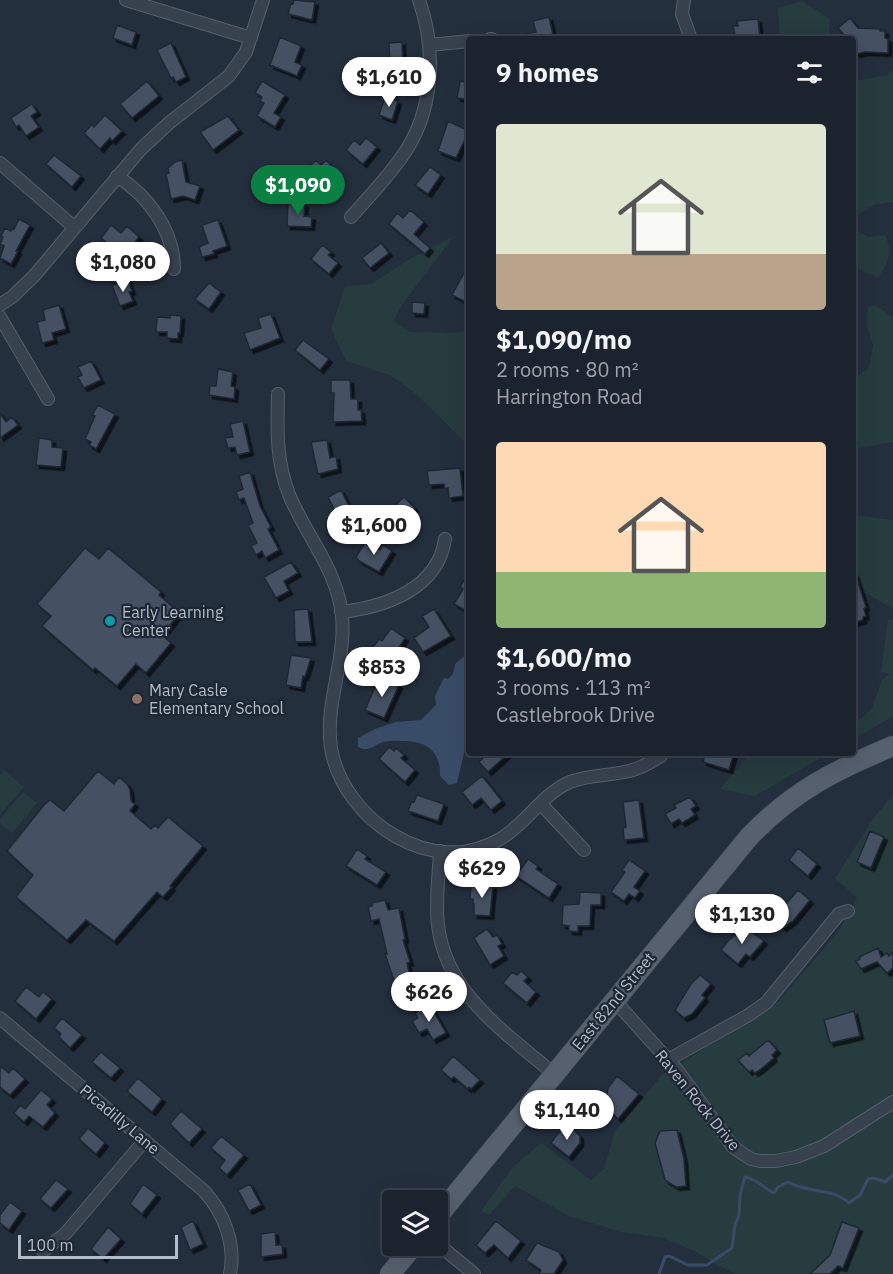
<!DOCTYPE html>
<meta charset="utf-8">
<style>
:root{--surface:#1b232e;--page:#242b36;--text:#f1f3f6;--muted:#a0a4aa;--line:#39404a;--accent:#0b8043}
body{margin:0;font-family:"IBM Plex Sans",sans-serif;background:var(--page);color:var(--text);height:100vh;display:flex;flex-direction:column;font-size:22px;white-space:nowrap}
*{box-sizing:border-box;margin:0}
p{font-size:20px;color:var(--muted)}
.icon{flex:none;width:33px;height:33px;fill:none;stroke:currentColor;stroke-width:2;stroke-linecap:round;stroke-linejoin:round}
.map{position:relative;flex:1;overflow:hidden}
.details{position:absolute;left:466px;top:36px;width:390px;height:720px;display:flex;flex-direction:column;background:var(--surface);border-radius:6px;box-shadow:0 6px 24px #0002,0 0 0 2px var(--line)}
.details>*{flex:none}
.buttons{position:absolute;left:382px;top:1190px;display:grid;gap:12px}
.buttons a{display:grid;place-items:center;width:66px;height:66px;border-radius:6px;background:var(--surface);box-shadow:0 6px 24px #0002,0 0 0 2px var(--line);font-size:30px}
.scale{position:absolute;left:18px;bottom:15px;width:160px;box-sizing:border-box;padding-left:6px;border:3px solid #b4bcc9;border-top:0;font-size:16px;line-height:21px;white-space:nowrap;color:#b4bcc9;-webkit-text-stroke:4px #1d2633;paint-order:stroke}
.price{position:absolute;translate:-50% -51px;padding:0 14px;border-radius:21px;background:#fff;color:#222;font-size:20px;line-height:39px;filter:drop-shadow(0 2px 3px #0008)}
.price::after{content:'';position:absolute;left:50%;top:36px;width:18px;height:14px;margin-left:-9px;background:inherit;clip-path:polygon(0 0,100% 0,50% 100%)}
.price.on{background:var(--accent);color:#fff}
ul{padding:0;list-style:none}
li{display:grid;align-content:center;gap:12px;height:318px;padding:0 30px}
li span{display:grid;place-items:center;height:186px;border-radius:6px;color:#555}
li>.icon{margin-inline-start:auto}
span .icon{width:108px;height:108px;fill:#fffc;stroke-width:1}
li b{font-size:26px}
h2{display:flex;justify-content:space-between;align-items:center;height:72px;padding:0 30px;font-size:26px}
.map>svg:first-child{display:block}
.green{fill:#263c3f}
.water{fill:#394c67}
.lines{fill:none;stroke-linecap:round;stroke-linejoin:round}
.stream{stroke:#394c67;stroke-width:3}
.building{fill:#455162;stroke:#1f2835;stroke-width:1.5;filter:url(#shadow)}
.street-casing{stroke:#565f6c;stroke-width:14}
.primary-casing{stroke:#414a57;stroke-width:21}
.street{stroke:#38414e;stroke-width:12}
.primary{stroke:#56606e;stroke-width:20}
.culture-dot{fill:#0f9aa8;stroke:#1d2633;stroke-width:2}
.education-dot{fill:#8d6e63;stroke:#1d2633;stroke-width:2}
.labels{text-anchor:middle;stroke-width:4.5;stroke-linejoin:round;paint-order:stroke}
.poi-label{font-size:16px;fill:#b4bcc9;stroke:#1d2633;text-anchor:start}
.street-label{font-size:16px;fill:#b4bcc9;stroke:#1d2633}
</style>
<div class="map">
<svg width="893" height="1274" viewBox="0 0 893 1274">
<defs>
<filter id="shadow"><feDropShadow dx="3.5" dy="3.5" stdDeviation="0" flood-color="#0009"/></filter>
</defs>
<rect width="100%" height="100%" fill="#242f3e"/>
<!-- green -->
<path class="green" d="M802 1 830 19 829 39H780L778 8Z
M893 69V202L874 205 854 217V81L888 75Z
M854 229 869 237 885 235C893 251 889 262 878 277L862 271 854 265Z
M453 237 401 306 394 321 410 332 454 333 469 330V446L415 393 390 375 346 361 331 329 345 286 371 284 413 257Z
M875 305 893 317V442L854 449V379L869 367 873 345 867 324 868 307Z
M854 515 893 520V608C879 602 868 593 854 588Z
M888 619 893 620V716L854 739V719H861L872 709 882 680 890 674 881 672Z
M748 753H829L755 796 720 789 748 756Z
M4 770 24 787 0 815V775Z
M23 792 37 803 12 833 0 823V819Z
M893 796V1274H735L692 1250 663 1238 622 1232 569 1216 515 1186 489 1215 481 1211 512 1168 541 1143 591 1180 604 1169 615 1131 662 1075 779 1001 839 931 857 898 835 878 876 815Z"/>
<!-- water -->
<path class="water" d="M469 652 470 720 467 725 468 736 457 783 449 785 440 776C441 754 429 742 407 741 399 741 391 740 383 742 373 745 369 753 358 747V738L375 729 396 722 421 720 436 705 435 696 444 678 448 679 453 674 455 664Z"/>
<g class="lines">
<!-- stream -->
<path class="stream" d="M659 1274 665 1257 669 1256 688 1265H707L732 1248 735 1225 739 1215 740 1195 745 1177C757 1179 763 1188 774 1193L778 1187 788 1182C808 1194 832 1187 849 1203L860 1195 868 1179 874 1178 885 1182 893 1175"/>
</g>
<!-- building -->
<path class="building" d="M294 0 315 2 312 20 288 14 291 3 293 4Z
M549 17 554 39H521L520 35 536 32 533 21Z
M850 18 858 28 880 29V31H885V38L888 39V53L865 52 857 54 854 52V39H848L838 28Z
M758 19 760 39H736L733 26H738L737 21Z
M117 25 136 32 132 45 113 38Z
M280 37 301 46 295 62 302 65 297 76 270 65Z
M402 42 403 67 390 68 389 43Z
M171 43 186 77 176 82 173 77 171 78 157 50Z
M147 81 159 96 132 118 120 104Z
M262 81 285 95 274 113 281 117 275 127 257 116 264 103 260 101 262 97 255 93Z
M460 81 470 83V100L457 98Z
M385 97 398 101 392 120 379 115Z
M32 104 37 112 31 116 39 127 26 136 19 125 16 127 11 118Z
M105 115 122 131 112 141 110 138 100 149 84 133 92 124 94 127Z
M228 116 239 130 213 150 200 132Z
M448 121 469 131 456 158 438 151Z
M366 138 377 147 363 164 346 150 354 140 360 145Z
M54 155 81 176 72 187 46 164Z
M182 160 186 182 200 186 195 200 183 196 171 199 166 174 169 173 168 168 175 162Z
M316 160 321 165 326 160 340 175 332 183 329 180 320 186 310 176 314 171 310 166Z
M430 167 441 175 428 194 415 185Z
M288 202 305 204 304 216 312 217 311 227 287 226Z
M410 210 424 222 414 234 430 248 425 254 389 224 397 213 403 218Z
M19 219 30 225 16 251H18L11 264 0 258 4 246 0 244 3 237 1 236 5 228 11 231 13 228 14 229Z
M218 220 227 246 213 251 214 254 202 257 199 247 208 243 202 225Z
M111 225 121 233 127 226 139 237 131 247 126 243 119 252 101 238Z
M381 243 389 253 370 268 362 258Z
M322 245 331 252 328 255 338 263 329 274 311 259Z
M470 262V304L452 295Z
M128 280 132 291 129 292 133 301 120 306 112 285Z
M209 283 221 292 209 309 195 299Z
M412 302 425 303 424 314 412 313Z
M59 305 66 329 52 333 54 340 42 343 37 322 45 320 43 310Z
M271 314 280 338 250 350 244 333 261 328 258 318Z
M170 315 181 316 180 333H178V339L167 338V332H156L157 317 170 318Z
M303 340 329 359 320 370 295 350Z
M91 361 101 380 84 388 78 377 82 375 78 367Z
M218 369 233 372 231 386 235 387 234 399 209 395 210 386H216Z
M331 380H350L351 399H358V410H361L362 421 333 422 334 393H331Z
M98 405 115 414 96 449 89 445 91 442 85 439 95 416 92 415Z
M0 413 6 422 12 417 18 425 0 438Z
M243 421 250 452 237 455 235 447 228 448 225 438 233 437 230 424Z
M39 438 52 440V447L63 448 61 467 36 465Z
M327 440 330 458 336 456 338 469 318 474 311 442Z
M460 468 463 496 449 498 448 488 445 489 444 484 429 485 427 471Z
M250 472 260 506 271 527 268 529 279 550 265 558 262 551 256 555 251 546 257 543 248 525 253 523 244 498 239 500 236 492 243 489 239 476Z
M341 490 353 514 337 523 332 513 335 511 328 497Z
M404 497 415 508 409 513 412 516 399 529 385 515Z
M366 541 379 550 383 545 392 551 379 572 359 561 356 557Z
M85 548 99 559 108 548 161 592 159 595 180 613 162 635 171 643 146 673 136 664 117 686 95 668 93 670 42 626 51 616 37 604Z
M291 562 298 573 284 581 289 591 276 598 264 577Z
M470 570V613L454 604 463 589 460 587Z
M855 573 866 607 864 609 866 616 863 617V620L854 623V574Z
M308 609 312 642H295L294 610Z
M434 609 451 636 423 652 414 638 429 627 422 616Z
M391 628 405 638 397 651 401 653 395 663 372 649 379 639 382 641Z
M291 655 311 658 305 677 303 676 301 688 286 685Z
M382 678 399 685 384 718 365 710 375 687 378 688Z
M389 747 394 751 396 748 404 755 401 758 415 770 405 782 379 759Z
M480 753H509L488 772 479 762 484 757Z
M705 753 715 755 716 753H734L729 770 703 762Z
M98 771 114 784 119 777 127 784 130 790 131 801 135 804 130 811 151 829 155 825 158 828 168 817 203 846 170 886 172 887 163 897 157 892 114 941 86 920 67 940 16 897 33 875 7 851 44 805 50 800 64 811Z
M482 776 502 801 491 810 481 798 472 805 462 792Z
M417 795 444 804 438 821 408 811 412 801 414 802Z
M690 797 696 806 691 809 695 815 682 823 679 819 671 824 665 814 676 808 674 805Z
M639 800 644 838 624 840 623 828 626 827 623 802Z
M870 831 884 837 871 868 857 862Z
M798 848 817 864 808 876 789 860Z
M357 849 367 856 365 859 386 872 377 885 346 866Z
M528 859 538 866 536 869 558 884 549 898 516 876Z
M629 860 645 871 634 887 640 891 635 898 629 894 624 901 611 892 625 872 622 870Z
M471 885 493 886 490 916 474 915V904H473V899H470Z
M798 890 810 900 793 921 783 928 773 919Z
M580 892 601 893V905H591L590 926H578V932L569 931V926L562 925 563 905 579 904Z
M385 900 388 910 399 908 405 939 403 940 410 962 407 963 412 984 397 989 385 954H387L379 919 371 921 368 907 372 906V903Z
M745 927 764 941 750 957 746 954 738 964 721 950 729 940Z
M487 929 493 937 497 935 502 944 498 946 504 956 490 965 474 938Z
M878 948 881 957 887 953 889 956 893 952V968L887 973 877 962 861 969 856 961 860 959 859 957Z
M521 971 528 977 524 981 536 992 527 1003 503 983 512 972 517 975Z
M700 975 711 984 702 995 705 998 692 1014 684 1018 675 1010 691 984Z
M26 987 39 997 43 992 52 999 36 1019 15 1001Z
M430 1005 446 1033 433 1040 427 1029 419 1033 412 1021 418 1018 415 1013Z
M854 1011 860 1036 830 1043 824 1020Z
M62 1018 82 1035 70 1048 59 1037 61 1034 54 1028Z
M768 1040 777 1050 772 1055 774 1058 761 1069 755 1073 752 1070 749 1072 738 1060 747 1053 749 1056Z
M101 1052 120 1068 111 1078 92 1062Z
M453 1056 480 1080 471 1089 469 1087 468 1089 454 1077 451 1079 441 1070Z
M0 1066 9 1073 13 1068 25 1079 10 1095 0 1087Z
M617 1076 639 1094 618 1119 605 1106 608 1088Z
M138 1078 162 1099 152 1112 127 1091Z
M41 1090 52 1099 47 1105 55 1113 43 1127 29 1116 24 1122 14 1113 20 1105 25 1109Z
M181 1111 202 1129 189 1143 170 1124Z
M571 1127 580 1136V1143L569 1157 551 1143 562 1128Z
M88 1128 105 1143 96 1154 79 1139Z
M677 1130 684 1159 686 1186 676 1187 665 1180 655 1143 660 1131Z
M221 1136 244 1155 227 1175 219 1168 225 1160 211 1148Z
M56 1180 68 1189 51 1208 40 1199Z
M143 1184 157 1195 142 1214 130 1204Z
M250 1184 261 1205 249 1211 238 1190Z
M10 1202 22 1211 9 1230 0 1223V1215Z
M193 1221 203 1244 190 1250 181 1227Z
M496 1221 521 1241 508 1258 494 1245 485 1253 476 1245Z
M842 1222 859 1228 843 1268 838 1266 830 1274H810L830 1255Z
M108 1227 121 1239 103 1259 91 1249Z
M275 1232 276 1245H282L283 1254 261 1257V1234Z
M537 1243 559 1252 563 1260 554 1274H539L541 1270 526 1260Z"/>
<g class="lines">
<!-- street casing -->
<g class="street-casing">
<path id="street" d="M126 0 251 38
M684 0 682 14 691 39
M490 39H492
M429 45 470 41
M0 163 74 227
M117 176C148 196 174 230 174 269
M351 217C368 198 386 179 401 158 434 113 437 51 419 0
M0 305 12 297 34 276 141 149 169 123 229 76 246 52 263 0
M0 317 48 399
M278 394C277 430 276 463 290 497 306 534 334 567 341 608 349 655 324 701 331 748 343 820 433 880 500 839 526 824 542 794 570 782 588 775 606 776 624 772 638 770 649 763 661 756
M341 612C385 607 438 589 445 539
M541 804 584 850
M440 851C439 875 435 901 438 925 446 994 505 1032 554 1074
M614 1000 678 1071 733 1147 751 1159 760 1161H776L796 1157 824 1146 893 1102
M0 1018 204 1191C224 1213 236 1244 230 1274
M668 1060 747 1016 766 1003 839 914 848 911
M438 1244 474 1274
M43 1251 66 1233 145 1140"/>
</g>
<!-- primary casing -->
<g class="primary-casing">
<path id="primary" d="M438 1216 749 837C793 791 835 770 893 746
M390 1274 414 1245"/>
</g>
<!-- street -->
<use href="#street" class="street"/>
<!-- primary -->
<use href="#primary" class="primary"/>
</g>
<!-- markers -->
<circle class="culture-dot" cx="110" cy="621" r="6"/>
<circle class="education-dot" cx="137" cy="699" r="6"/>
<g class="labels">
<!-- poi labels -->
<g class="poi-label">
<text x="122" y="618">Early Learning<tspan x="122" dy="18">Center</tspan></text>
<text x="149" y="696">Mary Casle<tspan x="149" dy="18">Elementary School</tspan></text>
</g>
<!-- street labels -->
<g class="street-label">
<text transform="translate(613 1001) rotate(-51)" y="6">East 82nd Street</text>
<text transform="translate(698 1100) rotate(51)" y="6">Raven Rock Drive</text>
<text transform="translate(120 1119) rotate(40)" y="6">Picadilly Lane</text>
</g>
</g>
</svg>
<div class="buttons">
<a><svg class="icon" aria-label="layers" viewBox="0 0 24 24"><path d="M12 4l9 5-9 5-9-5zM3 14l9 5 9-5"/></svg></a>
</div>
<div class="scale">100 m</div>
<b class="price" style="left:389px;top:108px">$1,610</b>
<b class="price on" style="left:298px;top:216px">$1,090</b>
<b class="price" style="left:123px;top:293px">$1,080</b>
<b class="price" style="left:374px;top:556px">$1,600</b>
<b class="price" style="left:382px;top:698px">$853</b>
<b class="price" style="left:482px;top:899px">$629</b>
<b class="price" style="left:742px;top:945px">$1,130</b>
<b class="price" style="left:429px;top:1023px">$626</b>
<b class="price" style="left:567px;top:1141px">$1,140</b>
<section class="details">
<h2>9 homes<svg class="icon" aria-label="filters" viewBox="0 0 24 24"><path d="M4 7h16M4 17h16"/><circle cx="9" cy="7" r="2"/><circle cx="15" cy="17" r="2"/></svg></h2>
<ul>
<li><span style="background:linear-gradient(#dfe7d0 70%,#b9a48a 0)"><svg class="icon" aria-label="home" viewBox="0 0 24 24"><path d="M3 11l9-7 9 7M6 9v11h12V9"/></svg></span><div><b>$1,090/mo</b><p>2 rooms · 80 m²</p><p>Harrington Road</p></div></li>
<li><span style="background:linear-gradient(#ffd9b3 70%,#8fb573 0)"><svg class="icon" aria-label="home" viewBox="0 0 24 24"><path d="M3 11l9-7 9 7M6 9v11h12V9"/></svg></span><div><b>$1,600/mo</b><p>3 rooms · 113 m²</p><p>Castlebrook Drive</p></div></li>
</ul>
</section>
</div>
